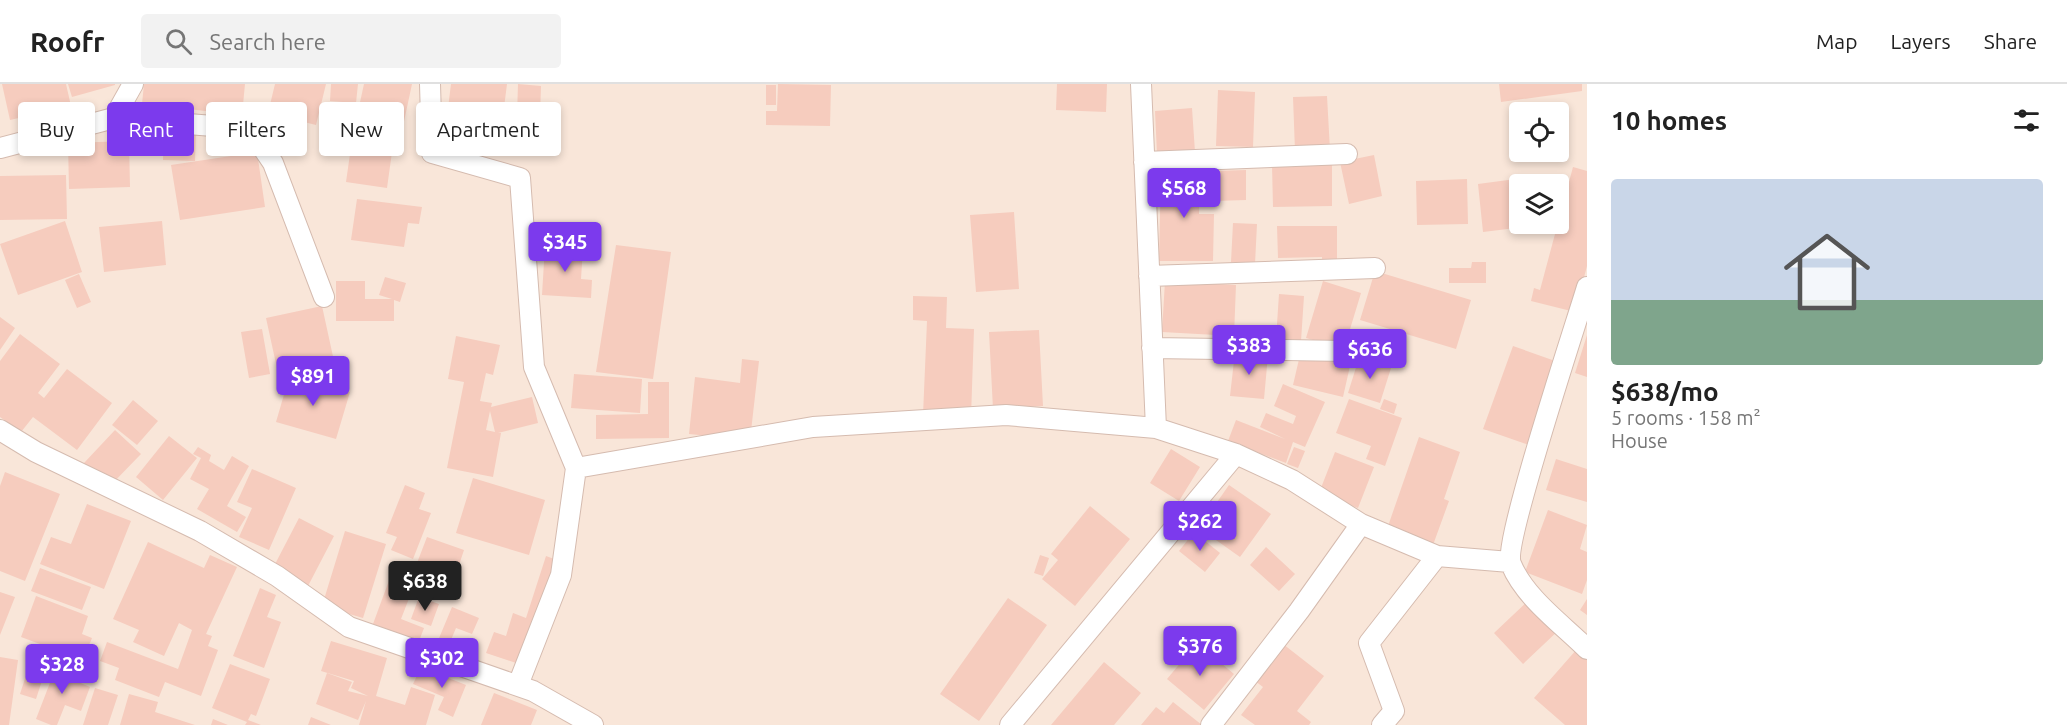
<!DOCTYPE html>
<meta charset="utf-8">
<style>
:root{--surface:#fff;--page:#f2f2f2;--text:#222;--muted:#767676;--line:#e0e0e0;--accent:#7c3aed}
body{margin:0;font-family:Ubuntu,sans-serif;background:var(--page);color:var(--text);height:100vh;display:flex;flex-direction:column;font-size:22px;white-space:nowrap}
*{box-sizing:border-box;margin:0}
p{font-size:20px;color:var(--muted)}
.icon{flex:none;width:33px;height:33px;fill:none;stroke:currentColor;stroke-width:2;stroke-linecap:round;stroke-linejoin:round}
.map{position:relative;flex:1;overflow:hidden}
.panel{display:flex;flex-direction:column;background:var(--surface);width:480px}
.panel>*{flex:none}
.guide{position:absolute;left:18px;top:18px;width:570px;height:54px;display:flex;gap:12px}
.controls{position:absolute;left:1509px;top:18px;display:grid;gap:12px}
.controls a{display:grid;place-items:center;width:60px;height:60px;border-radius:6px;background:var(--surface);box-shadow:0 3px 9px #0003;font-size:30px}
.price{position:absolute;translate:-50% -51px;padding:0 14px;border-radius:6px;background:var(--accent);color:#fff;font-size:20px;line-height:39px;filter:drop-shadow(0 2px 3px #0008)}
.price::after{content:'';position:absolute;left:50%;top:36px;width:18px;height:14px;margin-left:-9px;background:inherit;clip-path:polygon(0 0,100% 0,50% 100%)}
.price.active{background:#222;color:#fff}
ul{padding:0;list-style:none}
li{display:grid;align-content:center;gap:12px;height:318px;padding:0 24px}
li span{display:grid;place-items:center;height:186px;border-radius:6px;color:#555}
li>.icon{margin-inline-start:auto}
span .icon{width:108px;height:108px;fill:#fffc;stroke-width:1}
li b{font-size:26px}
h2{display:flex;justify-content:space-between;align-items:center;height:72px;padding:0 24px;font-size:26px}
.chip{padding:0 21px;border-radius:6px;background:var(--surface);box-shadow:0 3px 9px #0003;font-size:21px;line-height:54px}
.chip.active{background:var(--accent);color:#fff}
header{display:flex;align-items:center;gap:36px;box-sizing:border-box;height:84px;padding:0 30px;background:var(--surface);border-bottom:2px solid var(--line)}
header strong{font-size:28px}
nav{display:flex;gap:33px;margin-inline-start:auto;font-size:21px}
.search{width:420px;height:54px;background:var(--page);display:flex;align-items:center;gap:15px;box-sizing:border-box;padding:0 21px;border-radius:6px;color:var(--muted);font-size:22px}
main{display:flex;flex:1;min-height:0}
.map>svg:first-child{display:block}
.residential{fill:#f9e6d9;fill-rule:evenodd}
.building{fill:#f6ccbe;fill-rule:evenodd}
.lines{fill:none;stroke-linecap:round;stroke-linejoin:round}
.minor-casing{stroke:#d5bbaf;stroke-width:22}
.minor{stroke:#fff;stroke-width:20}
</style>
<header>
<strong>Roofr</strong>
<div class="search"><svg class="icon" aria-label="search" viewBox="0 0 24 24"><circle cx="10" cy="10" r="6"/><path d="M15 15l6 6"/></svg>Search here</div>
<nav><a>Map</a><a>Layers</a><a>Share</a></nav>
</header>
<main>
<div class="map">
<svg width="1587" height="641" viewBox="0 0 1587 641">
<rect width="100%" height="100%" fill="#fef3e9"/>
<!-- residential -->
<path class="residential" d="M0 0H1587V641H0ZM1520 28H1558V68H1520ZM1520 100H1558V140H1520Z"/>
<!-- building -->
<path class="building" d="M2 0H66L71 22 10 36Z
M68 0H115V1L72 13Z
M144 0H245L242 31 142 20Z
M275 0H326L316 41 268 29Z
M331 0H358L356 19 330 17Z
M364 0H412L403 42 357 32Z
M451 0H507L498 71 443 64Z
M518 0 541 2 540 33 517 32Z
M778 0 831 1 830 42 766 41V27H777Z
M1057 0H1107L1106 28 1056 26Z
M1499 0H1582V7L1501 18Z
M766 1H776V21H766Z
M1218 6 1255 8 1253 63 1216 62Z
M1327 12 1330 66 1295 67 1293 13Z
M1192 24 1195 68 1157 70 1155 27Z
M164 46 196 47 195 77 163 76Z
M352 56 393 61 387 104 346 98Z
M129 57 130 103 69 105 68 59Z
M257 68 265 123 180 136 171 81Z
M1374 71 1382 112 1349 120 1340 78Z
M1332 80V122L1273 123 1272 81Z
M1573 83 1587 87V182L1575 228 1531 217 1534 204 1540 206Z
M1161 85H1200L1199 130H1214L1213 177H1159Z
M1246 86V116L1214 117V87Z
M66 91 67 135 0 136V92Z
M1523 94 1524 100H1520V140H1533V142L1483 148 1478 100Z
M1467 95 1468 140 1417 141 1416 97Z
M357 115 422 123 419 140 408 139 404 163 351 156Z
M1014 128 1019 205 976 208 970 131Z
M65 137 82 188 18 211 0 160Z
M162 137 166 181 104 188 99 143Z
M1233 139 1257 140 1255 180 1231 178Z
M1277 142H1337V184H1322V173L1278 174Z
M616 161 671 168 653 295 596 288Z
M545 162 583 164 581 195 592 196 591 214 542 211Z
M1472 178H1486V199H1449V184H1471Z
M1375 187 1471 216 1456 265 1360 236Z
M79 190 91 218 77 224 65 196Z
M385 193 406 199 400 218 394 216V237H336V197H365V215H392L379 211Z
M1165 197 1236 201 1234 252 1162 248Z
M1323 197 1361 209 1344 265 1306 254Z
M1279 210 1304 212 1301 257 1276 255Z
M913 212 947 213 946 244 974 245 971 333 923 331 927 237 913 236Z
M322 222 334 277 278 289 266 234Z
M0 233 15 244 0 266Z
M262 245 270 290 249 294 241 248Z
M1039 246 1043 322 993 325 989 248Z
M20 250 60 280 38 309 44 314 67 285 112 319 77 366 33 333 21 348 0 333V277Z
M1587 251V293L1575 289Z
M456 252 500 261 493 291 486 289 480 317 492 319 491 323 532 313 538 339 498 349H501L493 393 447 384 464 298 448 295ZM490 327 495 348 486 346Z
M1513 262 1558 278 1529 361 1483 345Z
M1235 268 1268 271 1264 315 1230 312Z
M1300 271 1350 282 1343 313 1293 301Z
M1359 274 1391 284 1380 319 1348 309Z
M742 275 759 277 750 356 689 350 695 293 740 299Z
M290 290 350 308 336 355 276 338Z
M574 290 642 295 640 329 571 324Z
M648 298H669V354L596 355V331L648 330Z
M1283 300 1325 318 1305 363 1293 358 1286 379 1228 357 1236 336 1285 355 1260 343 1266 329 1293 340 1296 332 1274 322Z
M1349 315 1402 334 1385 382 1366 375 1371 362 1336 349Z
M1384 315 1397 320 1394 330 1380 325Z
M133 316 158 337 137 361 112 341Z
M115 346 141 370 109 403 84 379Z
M169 352 197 374 163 416 136 393Z
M1419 353 1460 368 1444 415 1449 417 1433 461 1387 445Z
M198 363 211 371 209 377 224 386 232 372 249 382 227 422 246 433 237 448 197 425 209 405 190 395 201 374 193 370Z
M1294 363 1305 367 1298 384 1287 380Z
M1171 365 1200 383 1179 417 1150 399Z
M1335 368 1374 383 1358 424 1319 409Z
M1556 375 1587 385V418L1546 406Z
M252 385 296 404 269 466 239 453 252 424 237 418Z
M5 388 60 410 25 497 0 487V402Z
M473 394 545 416 529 471 456 449Z
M405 401 425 409 419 425 431 429 413 475 391 466 397 453 386 449Z
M1229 401 1271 430 1240 473 1199 444Z
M87 420 131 437 104 505 40 480 51 453 71 460Z
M1090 422 1130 455 1075 522 1042 495 1058 476 1051 470Z
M1548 426 1587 441 1580 465 1587 468V496L1582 510 1525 488Z
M299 434 334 452 308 502 273 484Z
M345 447 386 460 363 534 322 522Z
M1194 448 1220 469 1205 488 1179 467Z
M427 453 464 466 455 493 417 479Z
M148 458 204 484 210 471 237 483 206 550 212 552 208 562 218 566 201 612 165 598 159 613 115 596 119 584 100 577 107 558 178 585 192 546 179 539 164 572 133 558 139 546 113 535Z
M1266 463 1295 490 1279 507 1250 481Z
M1040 471 1049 474 1043 492 1034 489Z
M546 472 557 476 522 581 486 569 494 548 506 552 513 529 526 534Z
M40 484 91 503 82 526 31 507Z
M391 491 415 499 401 535 424 544 419 557 373 540Z
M260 504 276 511 267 533 281 538 264 584 233 572Z
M0 508 15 513 0 551Z
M36 512 88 532 82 550 92 554 83 576 21 553Z
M419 513 439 520 431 542 411 535Z
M1532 513 1561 544 1523 580 1494 549Z
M1008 514 1047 541 979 637 940 610Z
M1587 515V531L1580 526Z
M452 523 479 534 472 550 456 544 448 563 437 559Z
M331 557 387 574 376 612 405 621 411 603 435 611 426 641H359L366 617 358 636 316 620 327 589 352 598 348 607 368 612 351 604 354 597 321 587Z
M1197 559 1234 590 1204 626 1167 595Z
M1283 560 1324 592 1297 627 1311 638 1309 641H1255L1241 631 1263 603 1255 597Z
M1577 565 1587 573V641H1565L1534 614Z
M33 570 49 575 36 615 20 610Z
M0 573 18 576 9 641H0Z
M58 578 75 585 71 595 90 603 81 627 65 621 57 641H51L36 635Z
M1104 578 1141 609 1114 641H1051Z
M230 580 270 595 256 632 251 630 248 636 261 641H245L247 638 212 624Z
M421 583 466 601 453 633 438 626 444 613 413 600Z
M95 604 118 611 108 641H83Z
M494 609 537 626 531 641H481Z
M129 610 158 618 155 628 195 641H120Z
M1173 618 1202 641H1141L1156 623 1164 629Z
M311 633 331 641H308Z
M213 635 228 641H211Z"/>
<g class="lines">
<!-- minor casing -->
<g class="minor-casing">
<path id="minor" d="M430 0 432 69 520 94 534 283 576 384 561 491 518 601
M1141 0 1156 344
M114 34 133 0
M0 64 114 34 250 45 273 79 324 213
M1144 78 1347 70
M1149 192 1375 184
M1587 203C1576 240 1503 459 1511 480 1525 514 1562 540 1587 565
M1152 264 1346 267
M0 346 36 368 200 447 277 492 349 543 533 607 593 641
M576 384 813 343 1006 331 1156 344 1236 370 1292 396 1361 440 1437 472
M1010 641 1236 370
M1211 641 1299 527 1361 440
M1382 641 1394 627 1369 559 1437 472 1510 478"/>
</g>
<!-- minor -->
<use href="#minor" class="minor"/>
</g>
</svg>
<div class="controls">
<a><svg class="icon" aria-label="locate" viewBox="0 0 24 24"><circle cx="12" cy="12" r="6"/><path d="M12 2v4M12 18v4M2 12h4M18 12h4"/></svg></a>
<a><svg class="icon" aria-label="layers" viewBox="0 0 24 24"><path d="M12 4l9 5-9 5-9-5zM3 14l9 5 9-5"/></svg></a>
</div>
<b class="price" style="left:1184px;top:135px">$568</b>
<b class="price" style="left:565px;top:189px">$345</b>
<b class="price" style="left:1249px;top:292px">$383</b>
<b class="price" style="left:1370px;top:296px">$636</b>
<b class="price" style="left:313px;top:323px">$891</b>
<b class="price" style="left:1200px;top:468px">$262</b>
<b class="price active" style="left:425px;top:528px">$638</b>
<b class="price" style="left:1200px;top:593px">$376</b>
<b class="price" style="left:442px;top:605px">$302</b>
<b class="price" style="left:62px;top:611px">$328</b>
<div class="guide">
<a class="chip">Buy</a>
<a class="chip active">Rent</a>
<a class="chip">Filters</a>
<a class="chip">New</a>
<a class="chip">Apartment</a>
</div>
</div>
<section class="panel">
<h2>10 homes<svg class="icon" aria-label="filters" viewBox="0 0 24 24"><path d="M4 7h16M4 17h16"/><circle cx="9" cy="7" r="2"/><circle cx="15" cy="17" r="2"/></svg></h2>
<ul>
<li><span style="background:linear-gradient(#c9d6e8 65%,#7fa58c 0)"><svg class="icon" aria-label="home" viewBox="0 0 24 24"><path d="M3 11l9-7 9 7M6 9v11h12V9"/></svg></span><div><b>$638/mo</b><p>5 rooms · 158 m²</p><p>House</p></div></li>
</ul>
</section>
</main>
